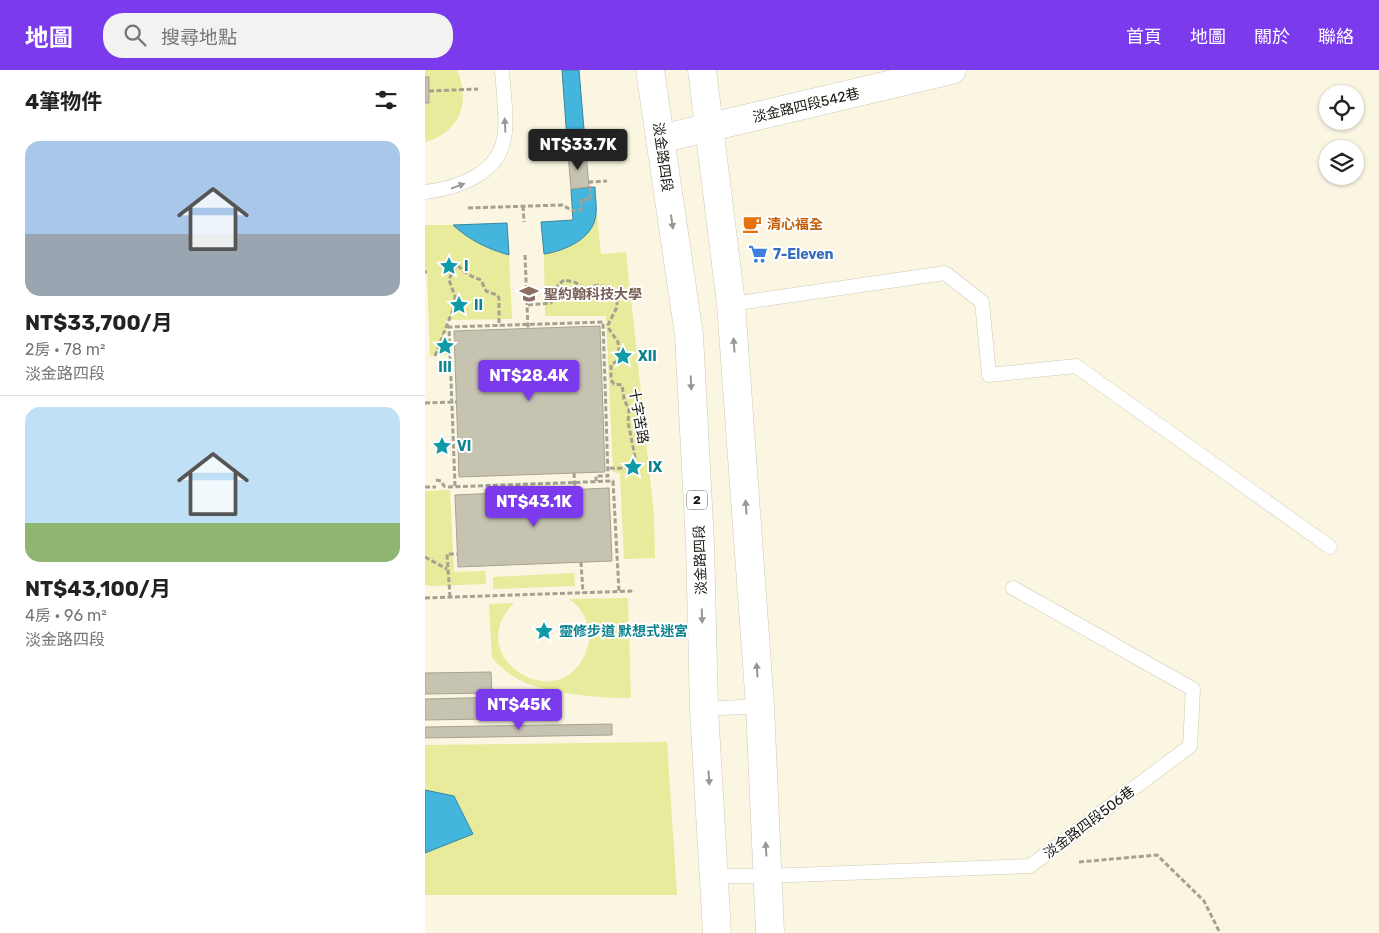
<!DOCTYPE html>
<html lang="zh-TW">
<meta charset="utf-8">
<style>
:root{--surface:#fff;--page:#f2f2f2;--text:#222;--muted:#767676;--line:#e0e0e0;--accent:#7c3aed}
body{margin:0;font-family:Rubik,"Noto Sans TC",sans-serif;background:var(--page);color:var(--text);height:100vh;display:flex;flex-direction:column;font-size:19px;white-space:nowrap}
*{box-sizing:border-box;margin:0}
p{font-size:16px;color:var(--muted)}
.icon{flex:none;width:28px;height:28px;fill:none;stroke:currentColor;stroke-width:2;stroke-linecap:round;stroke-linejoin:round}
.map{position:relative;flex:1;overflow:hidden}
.side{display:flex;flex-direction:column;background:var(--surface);width:425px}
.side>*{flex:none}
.fabs{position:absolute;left:894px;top:15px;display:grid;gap:10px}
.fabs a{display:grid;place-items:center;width:45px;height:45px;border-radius:50%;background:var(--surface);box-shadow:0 1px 4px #0004;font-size:25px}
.price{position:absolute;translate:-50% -42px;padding:0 11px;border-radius:5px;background:var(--accent);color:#fff;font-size:16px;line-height:32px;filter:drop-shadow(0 1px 2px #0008)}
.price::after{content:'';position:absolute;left:50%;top:30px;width:15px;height:11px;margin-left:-8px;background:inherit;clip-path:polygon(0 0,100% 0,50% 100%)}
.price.selected{background:#222;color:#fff}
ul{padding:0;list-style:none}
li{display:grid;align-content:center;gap:10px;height:265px;padding:0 25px}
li+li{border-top:1px solid var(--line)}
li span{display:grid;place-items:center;height:155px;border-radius:15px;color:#555}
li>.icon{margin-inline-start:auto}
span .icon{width:90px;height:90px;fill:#fffc;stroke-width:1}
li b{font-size:21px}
h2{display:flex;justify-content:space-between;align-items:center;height:60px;padding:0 25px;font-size:21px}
header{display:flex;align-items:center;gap:30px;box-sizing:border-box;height:70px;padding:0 25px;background:var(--accent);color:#fff}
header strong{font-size:24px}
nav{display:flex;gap:28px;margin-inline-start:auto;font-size:18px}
.search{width:350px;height:45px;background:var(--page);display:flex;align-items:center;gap:12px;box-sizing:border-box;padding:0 18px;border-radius:20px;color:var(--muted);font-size:19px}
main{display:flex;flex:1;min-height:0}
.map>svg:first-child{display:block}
.green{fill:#e7eb9b}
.water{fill:#44b5dc;stroke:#37869f}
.building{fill:#c7c3b1;stroke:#a6a391}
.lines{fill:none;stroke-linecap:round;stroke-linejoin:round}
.lane-casing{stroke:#cecab7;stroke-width:15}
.street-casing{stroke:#cecab7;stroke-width:29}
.primary-casing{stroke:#cecab7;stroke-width:29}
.path{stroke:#a5a192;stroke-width:3;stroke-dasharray:5 2.5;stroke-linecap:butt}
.lane{stroke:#fff;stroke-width:14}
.street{stroke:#fff;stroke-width:28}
.primary{stroke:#fff;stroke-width:28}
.oneway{fill:#989794}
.labels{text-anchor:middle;stroke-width:4;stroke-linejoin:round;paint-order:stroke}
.shield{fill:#fff;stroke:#5f5d58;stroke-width:1}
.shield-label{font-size:12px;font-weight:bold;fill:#1a1811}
.street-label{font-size:14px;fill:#1a1811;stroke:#fff}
.food-label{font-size:14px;font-weight:bold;fill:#c56008;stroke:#fff;text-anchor:start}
.shop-label{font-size:14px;font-weight:bold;fill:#366cbe;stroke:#fff;text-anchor:start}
.culture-label{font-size:14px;font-weight:bold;fill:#0d838f;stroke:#fff;text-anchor:start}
.education-label{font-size:14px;font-weight:bold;fill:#785e54;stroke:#fff;text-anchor:start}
</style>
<header>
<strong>地圖</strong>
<div class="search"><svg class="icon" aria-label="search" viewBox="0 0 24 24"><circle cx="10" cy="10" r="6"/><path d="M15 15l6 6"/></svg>搜尋地點</div>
<nav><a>首頁</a><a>地圖</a><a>關於</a><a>聯絡</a></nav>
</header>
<main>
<section class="side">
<h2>4筆物件<svg class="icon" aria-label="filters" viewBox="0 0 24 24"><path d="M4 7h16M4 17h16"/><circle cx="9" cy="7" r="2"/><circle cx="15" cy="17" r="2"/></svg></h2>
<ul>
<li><span style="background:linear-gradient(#a9c7e8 60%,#9aa5b1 0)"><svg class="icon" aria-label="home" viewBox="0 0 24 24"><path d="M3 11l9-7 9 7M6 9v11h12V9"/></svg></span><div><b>NT$33,700/月</b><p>2房 · 78 m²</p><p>淡金路四段</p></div></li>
<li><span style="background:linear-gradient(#bfe0f5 75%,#8fb573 0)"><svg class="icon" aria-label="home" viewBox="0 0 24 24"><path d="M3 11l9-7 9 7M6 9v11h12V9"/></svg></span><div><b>NT$43,100/月</b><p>4房 · 96 m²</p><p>淡金路四段</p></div></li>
</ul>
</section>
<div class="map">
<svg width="954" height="863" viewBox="0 0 954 863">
<rect width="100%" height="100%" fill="#faf6e2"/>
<!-- green -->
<path class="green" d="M0 0H32C46 32 35 62 0 72Z
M172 143 176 184 201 182 229 445 230 488 199 489 195 403 188 402 181 246H120L119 184 133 181 170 151Z
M0 155H28L49 171 71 181 84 185 87 249 21 250 22 285 5 286 2 202H0Z
M25 420 29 502 60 501 61 514 8 516 0 515V421Z
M149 503 150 516 68 519V507Z
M203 528 206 628C175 628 118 624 91 608 82 603 74 595 67 588L64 534 89 533C37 585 127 644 157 590 161 583 165 574 164 565 163 551 157 537 144 529Z
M242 672 252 825H0V783L47 764 29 726 0 720V675Z"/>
<!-- water -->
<path class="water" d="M137 0H154L161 83 143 84Z
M170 117C170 126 172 136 171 144 169 169 139 181 119 184L116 152 148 150 146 119Z
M82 153 84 185C63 179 44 170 28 155Z
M0 720 29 726 48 764 0 783Z"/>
<!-- building -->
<path class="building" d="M0 7H4V33H0Z
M161 83 164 117 146 119 143 84Z
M175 256 180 402 34 407 29 261Z
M184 418 187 491 33 497 30 425Z
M66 602 67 623 0 624V603Z
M124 626V648L0 650V629Z
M187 654V665L0 668V657Z"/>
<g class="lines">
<!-- lane casing -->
<g class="lane-casing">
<path id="lane" d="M0 122C34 118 77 103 80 62 82 42 78 20 77 0
M306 234 520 203 557 232 564 305 651 296 905 477
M279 639 335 636
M290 806H342L605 796 765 676 768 619 588 518"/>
</g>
<!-- street casing -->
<g class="street-casing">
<path id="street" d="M235 69 527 0"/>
</g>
<!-- primary casing -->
<g class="primary-casing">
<path id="primary" d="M225 0 264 265 275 473 279 639 292 863
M277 0 306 234 335 636 345 863"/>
</g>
<!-- path -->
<path class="path" d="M4 21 53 19
M98 136 99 152
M43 138 137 135 148 141 156 140V130L166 129 165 112 182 111
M100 185 103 259
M0 202H2
M103 235 126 233 133 215 139 210 149 212 162 219C175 211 185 217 192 229V237L183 255 184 259 193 272 195 289 186 295V310L189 314 197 315 199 329 204 340 203 352 210 387C206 401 194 398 183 398
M10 286 29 237 30 226 24 210 28 200 33 196 44 205 56 210 61 221 72 225 74 228V256
M0 333 31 332
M149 403 150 420
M11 410 16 411 19 416 24 417 188 411 194 522
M30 416 24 257 178 252 183 406H171V411
M0 417H11
M0 487 22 499
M156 492 158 523
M25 527 22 484H32
M0 528 210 521
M654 792 732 785 779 831 795 863"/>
<!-- lane -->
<use href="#lane" class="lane"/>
<!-- street -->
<use href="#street" class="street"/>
<!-- primary -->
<use href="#primary" class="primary"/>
</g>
<!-- one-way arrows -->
<defs><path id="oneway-solid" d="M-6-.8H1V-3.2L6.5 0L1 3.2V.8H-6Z" transform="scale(1.25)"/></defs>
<g class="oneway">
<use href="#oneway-solid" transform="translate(80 55) rotate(-93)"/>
<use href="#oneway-solid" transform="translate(33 116) rotate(-20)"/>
<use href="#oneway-solid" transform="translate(247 152) rotate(82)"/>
<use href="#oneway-solid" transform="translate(309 275) rotate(-94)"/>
<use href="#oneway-solid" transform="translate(266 313) rotate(87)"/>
<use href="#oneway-solid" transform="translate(321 437) rotate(-94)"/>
<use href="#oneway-solid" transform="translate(277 546) rotate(88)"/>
<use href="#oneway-solid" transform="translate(332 600) rotate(-94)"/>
<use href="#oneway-solid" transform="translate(284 708) rotate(86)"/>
<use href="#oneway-solid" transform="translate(341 779) rotate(-93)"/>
</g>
<!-- icons -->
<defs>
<g id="cafe-bare" transform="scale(1.5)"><path d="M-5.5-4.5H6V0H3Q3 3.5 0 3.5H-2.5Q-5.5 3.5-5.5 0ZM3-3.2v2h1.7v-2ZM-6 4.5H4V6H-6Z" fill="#e8710a" stroke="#fff" stroke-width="2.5" paint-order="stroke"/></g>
<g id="supermarket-bare" transform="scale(1.5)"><path d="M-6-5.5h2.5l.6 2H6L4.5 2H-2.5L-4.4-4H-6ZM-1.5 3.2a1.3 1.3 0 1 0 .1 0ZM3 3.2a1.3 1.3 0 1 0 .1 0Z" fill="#3f7fe0" stroke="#fff" stroke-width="2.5" paint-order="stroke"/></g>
<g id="sight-bare" transform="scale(1.5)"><path d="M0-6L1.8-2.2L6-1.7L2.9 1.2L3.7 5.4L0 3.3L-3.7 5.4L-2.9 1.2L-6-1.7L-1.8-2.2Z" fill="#0f9aa8" stroke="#fff" stroke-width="2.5" paint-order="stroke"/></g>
<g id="university-bare" transform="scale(1.5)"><path d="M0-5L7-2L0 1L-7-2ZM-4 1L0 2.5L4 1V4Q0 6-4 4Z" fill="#8d6e63" stroke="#fff" stroke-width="2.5" paint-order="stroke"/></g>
</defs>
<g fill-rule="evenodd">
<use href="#cafe-bare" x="327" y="154"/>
<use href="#supermarket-bare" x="333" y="184"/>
<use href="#sight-bare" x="24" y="196"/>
<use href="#university-bare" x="104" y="224"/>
<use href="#sight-bare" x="34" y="235"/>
<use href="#sight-bare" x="20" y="276"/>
<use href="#sight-bare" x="198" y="286"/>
<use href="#sight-bare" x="17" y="376"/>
<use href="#sight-bare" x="208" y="397"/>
<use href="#sight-bare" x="119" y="561"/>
</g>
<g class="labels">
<!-- shield labels -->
<rect class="shield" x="262" y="420.5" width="20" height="19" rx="4"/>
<g class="shield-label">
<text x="272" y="434">2</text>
</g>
<!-- street labels -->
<g class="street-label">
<text transform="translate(381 35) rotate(-13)" y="5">淡金路四段542巷</text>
<text transform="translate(238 87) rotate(82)" y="5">淡金路四段</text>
<text transform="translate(214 346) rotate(80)" y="5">十字苦路</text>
<text transform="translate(275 490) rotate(-92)" y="5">淡金路四段</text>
<text transform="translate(664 752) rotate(-37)" y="5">淡金路四段506巷</text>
</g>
<!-- food labels -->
<g class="food-label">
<text x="342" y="159">清心福全</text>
</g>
<!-- shop labels -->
<g class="shop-label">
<text x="348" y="189">7-Eleven</text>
</g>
<!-- culture labels -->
<g class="culture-label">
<text x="39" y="201">I</text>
<text x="49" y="240">II</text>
<text x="213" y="291">XII</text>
<text x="20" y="302" text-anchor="middle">III</text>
<text x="32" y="381">VI</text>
<text x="223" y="402">IX</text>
<text x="134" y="566">靈修步道 默想式迷宮</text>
</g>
<!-- education labels -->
<g class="education-label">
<text x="119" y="229">聖約翰科技大學</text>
</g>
</g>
</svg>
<div class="fabs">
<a><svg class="icon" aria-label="locate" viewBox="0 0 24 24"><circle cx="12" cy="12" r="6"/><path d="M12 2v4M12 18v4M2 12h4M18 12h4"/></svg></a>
<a><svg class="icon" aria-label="layers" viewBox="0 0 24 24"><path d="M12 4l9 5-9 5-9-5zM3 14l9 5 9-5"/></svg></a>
</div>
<b class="price selected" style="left:153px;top:101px">NT$33.7K</b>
<b class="price" style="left:104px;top:332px">NT$28.4K</b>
<b class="price" style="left:109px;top:458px">NT$43.1K</b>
<b class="price" style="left:94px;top:661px">NT$45K</b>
</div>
</main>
